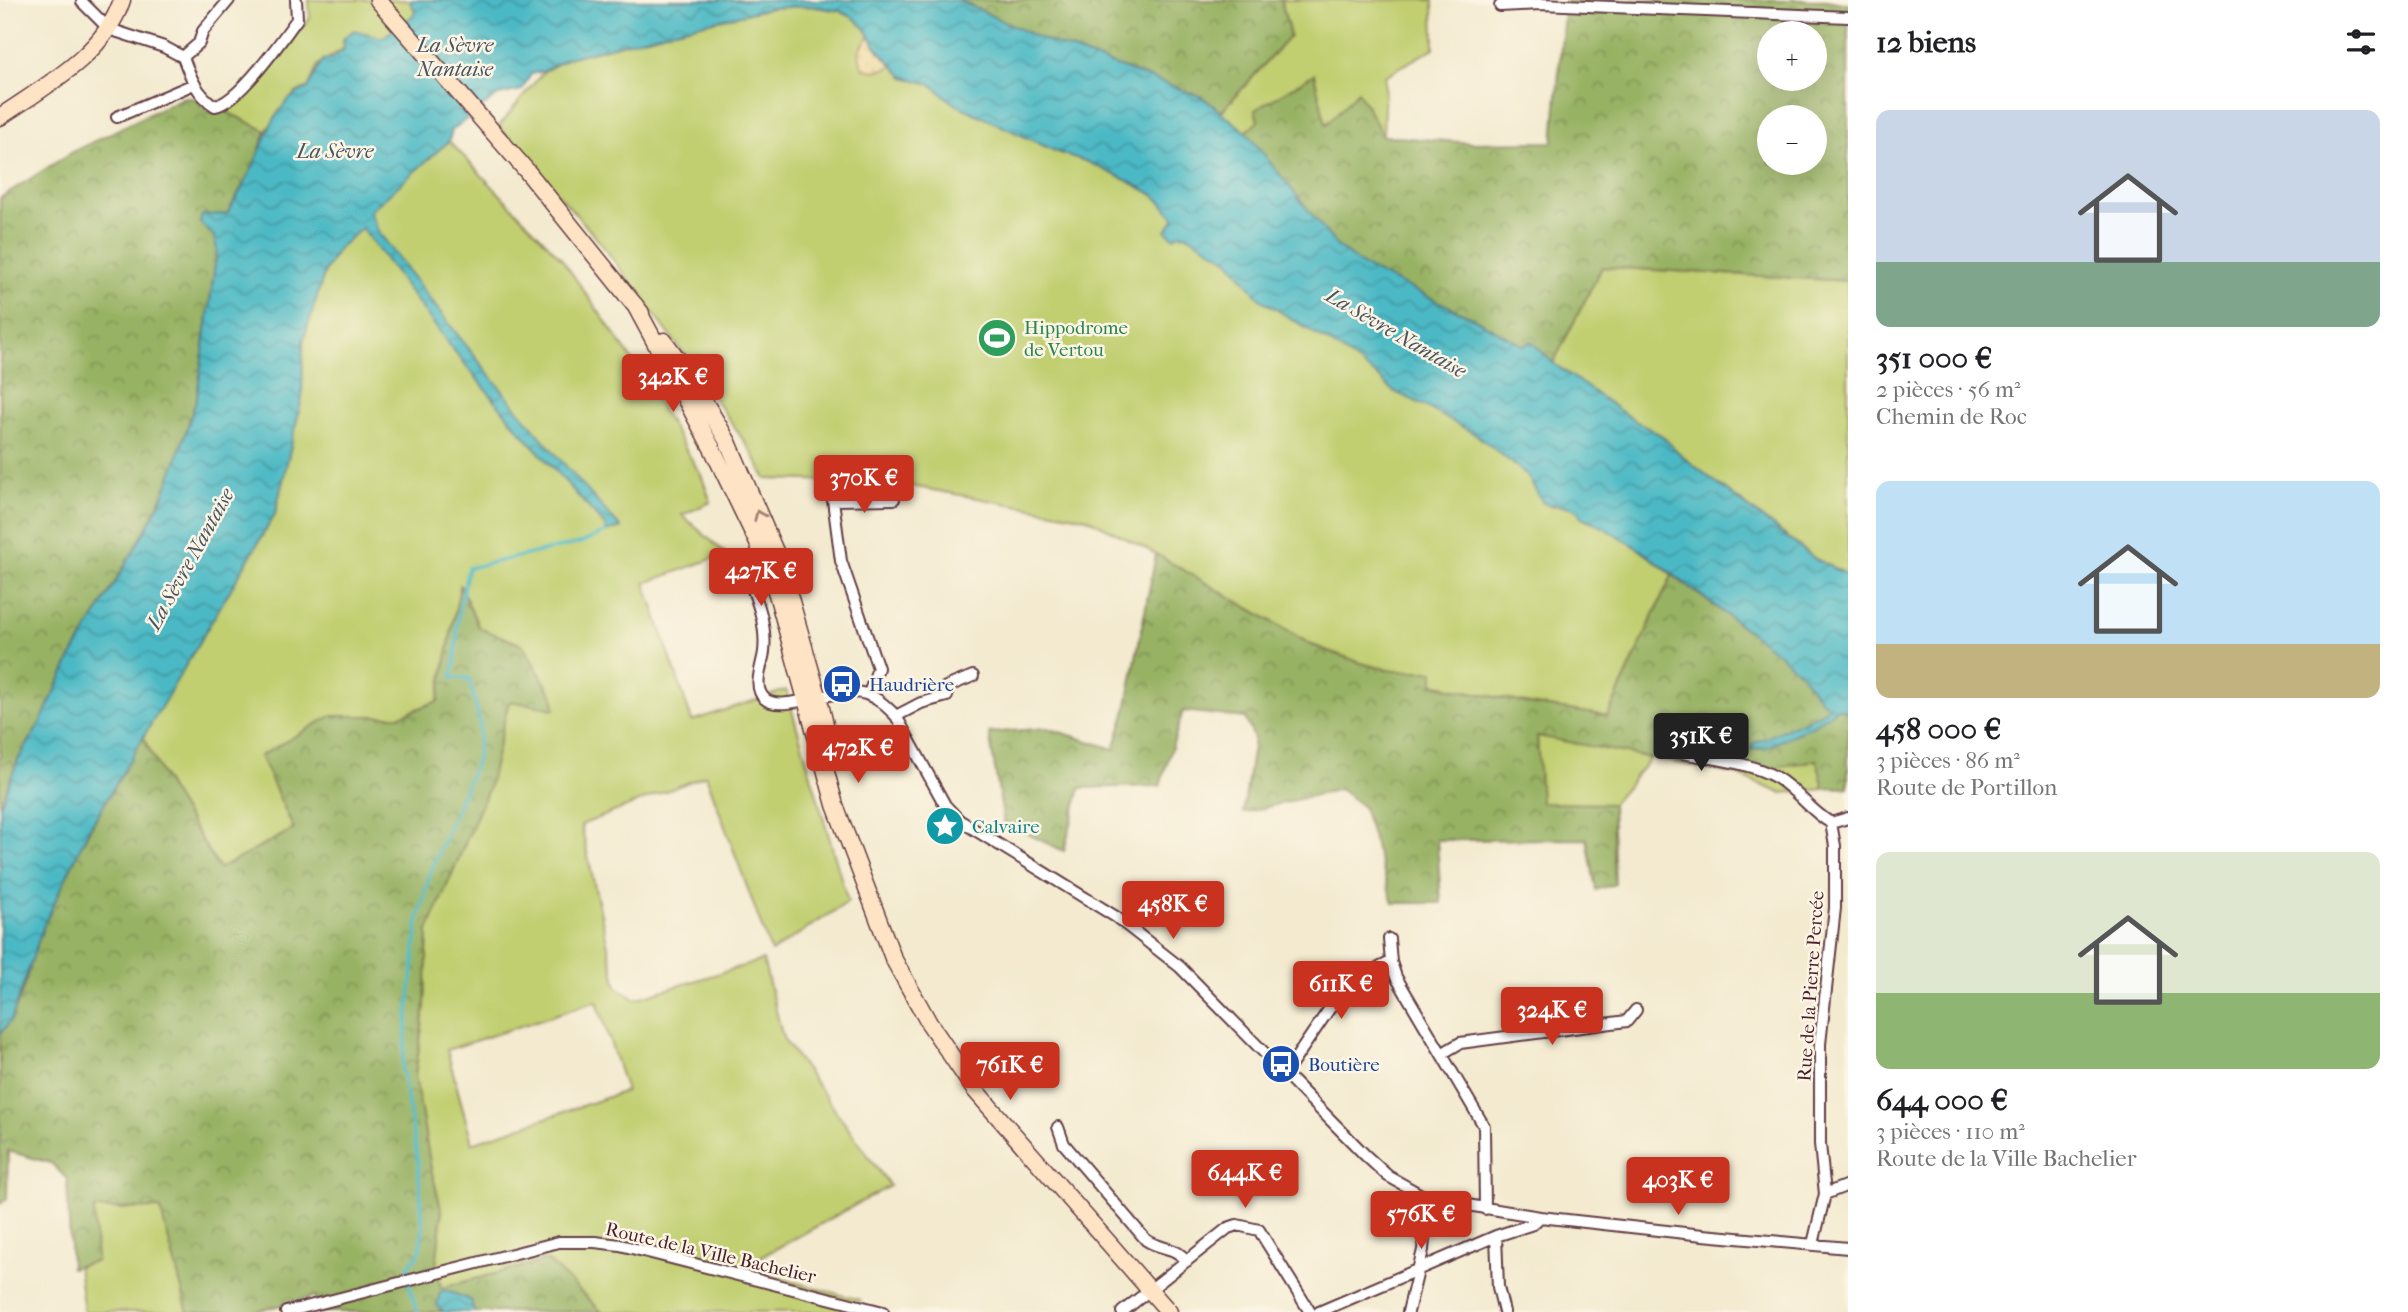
<!DOCTYPE html>
<html lang="fr">
<meta charset="utf-8">
<style>
:root{--surface:#fff;--page:#f2f2f2;--text:#202124;--muted:#757577;--accent:#c8321e}
body{margin:0;font-family:"IM FELL French Canon",serif;background:var(--page);color:var(--text);height:100vh;display:flex;flex-direction:column;font-size:26px;white-space:nowrap}
*{box-sizing:border-box;margin:0}
p{font-size:23px;color:var(--muted)}
.icon{flex:none;width:38px;height:38px;fill:none;stroke:currentColor;stroke-width:2;stroke-linecap:round;stroke-linejoin:round}
.map{position:relative;flex:1;overflow:hidden}
.drawer{display:flex;flex-direction:column;background:var(--surface);width:560px}
.drawer>*{flex:none}
.tools{position:absolute;left:1757px;top:21px;display:grid;gap:14px}
.tools a{display:grid;place-items:center;width:70px;height:70px;border-radius:50%;background:var(--surface);box-shadow:0 7px 28px #0002;font-size:35px}
.price{position:absolute;translate:-50% -60px;padding:0 16px;border-radius:7px;background:var(--accent);color:#fff;font-size:23px;line-height:46px;filter:drop-shadow(0 2px 4px #0008)}
.price::after{content:'';position:absolute;left:50%;top:42px;width:21px;height:16px;margin-left:-10px;background:inherit;clip-path:polygon(0 0,100% 0,50% 100%)}
.price.on{background:#222;color:#fff}
ul{padding:0;list-style:none}
li{display:grid;align-content:center;gap:14px;height:371px;padding:0 28px}
li span{display:grid;place-items:center;height:217px;border-radius:14px;color:#555}
li>.icon{margin-inline-start:auto}
span .icon{width:126px;height:126px;fill:#fffc;stroke-width:1}
li b{font-size:30px}
h2{display:flex;justify-content:space-between;align-items:center;height:84px;padding:0 28px;font-size:30px}
main{display:flex;flex:1;min-height:0}
.map>svg:first-child{display:block}
.green{fill:#c1cf71;stroke:#86774e;stroke-width:2;fill-rule:evenodd}
.forest{fill:url(#forest-crowns);stroke:#716847;stroke-width:2;fill-rule:evenodd}
.sand{fill:url(#sand-dots);stroke:#9c7c64;stroke-width:2}
.water{fill:url(#water-waves);stroke:#4a6c78;stroke-width:2}
.lines{fill:none;stroke-linecap:round;stroke-linejoin:round}
.stream{stroke:#4bb9c5;stroke-width:3.5}
.street-casing{stroke:#633d44;stroke-width:14}
.secondary-casing{stroke:#633d44;stroke-width:19}
.street{stroke:#fff;stroke-width:10}
.secondary{stroke:#fee4c5;stroke-width:16}
.oneway{stroke:#a48278}
.labels{text-anchor:middle;stroke-width:5;stroke-linejoin:round;paint-order:stroke}
.leisure-label{font-size:19px;fill:#27864d;stroke:#fcf5e5;text-anchor:start}
.transit-label{font-size:19px;fill:#164399;stroke:#fcf5e5;text-anchor:start}
.culture-label{font-size:19px;fill:#0d838f;stroke:#fcf5e5;text-anchor:start}
.street-label{font-size:19px;fill:#4a1f2b;stroke:#fcf5e5}
.water-label{font-size:21px;font-style:italic;fill:#4a5561;stroke:#fcf5e5}
</style>
<main>
<div class="map">
<svg width="1848" height="1312" viewBox="0 0 1848 1312">
<defs>
<pattern id="forest-crowns" width="20" height="18" patternUnits="userSpaceOnUse" patternTransform="scale(1.75)"><rect width="20" height="18" fill="#98b263"/><path d="M2 6a3 3 0 1 1 6 0M12 15a3 3 0 1 1 6 0" fill="none" stroke="#7e9052"/></pattern>
<pattern id="sand-dots" width="8" height="8" patternUnits="userSpaceOnUse" patternTransform="scale(1.75)"><rect width="8" height="8" fill="#eeda9e"/><path d="M2 2h.1M6 6h.1" fill="none" stroke="#cebb88" stroke-width="1.8" stroke-linecap="round"/></pattern>
<pattern id="water-waves" width="16" height="10" patternUnits="userSpaceOnUse" patternTransform="scale(1.75)"><rect width="16" height="10" fill="#4bb9c5"/><path d="M0 5q4-4 8 0t8 0" fill="none" stroke="#4096a0"/></pattern>
</defs>
<rect width="100%" height="100%" fill="#fcf5e5"/>
<filter id="ink" filterUnits="userSpaceOnUse"><feTurbulence type="fractalNoise" baseFrequency=".0143" numOctaves="2"/><feDisplacementMap in="SourceGraphic" scale="14" xChannelSelector="R" yChannelSelector="G"/><feConvolveMatrix kernelMatrix="1 2 1 2 8 2 1 2 1" color-interpolation-filters="sRGB"/></filter>
<filter id="wash" filterUnits="userSpaceOnUse"><feTurbulence type="fractalNoise" baseFrequency=".00686" numOctaves="4" result="noise"/><feDisplacementMap in="SourceGraphic" scale="28" xChannelSelector="R" yChannelSelector="G"/><feGaussianBlur stdDeviation="1.57" result="paint"/><feColorMatrix in="noise" values="0 0 0 0 0 0 0 0 0 0 0 0 0 0 0 0 0 1.4 0 .05"/><feComposite in="paint" operator="in"/></filter>
<g filter="url(#wash)">
<rect width="100%" height="100%" fill="#f3eacf"/>
<!-- green -->
<path class="green" d="M309 0H409L415 10 414 15 382 38 354 30 343 39 344 48 318 65 308 88 295 93 266 131 227 112 310 18Z
M1281 0H1433L1434 48 1385 76 1383 136 1325 125 1258 121 1246 132 1221 112 1290 36Z
M809 6 840 11 854 18 866 29 876 47 904 77 931 84 953 103 1055 151 1088 162 1132 183 1154 195 1175 218 1166 231 1173 237 1179 234 1187 235 1229 260 1260 299 1338 348 1380 378 1393 391 1419 403 1478 436 1527 475 1547 505 1571 507 1580 512 1581 517C1615 530 1644 552 1672 575L1608 716 1535 705 1433 684 1434 671H1394L1364 664 1312 645 1156 554 1087 518 889 482 766 479 751 451 676 343 599 241 499 126 544 71 568 58 666 32 771 8Z
M449 141 561 258 631 358 701 475 711 502 682 515 726 554 645 583 692 721 786 690 848 902 771 952 706 775 581 825 617 987 635 999 763 960 783 1038 890 1186 757 1259 748 1270 860 1300 859 1310 865 1312H602L547 1260 441 1288 436 1265 442 1212 431 1169 415 1076 425 1005 428 930 489 787 508 704 511 701 555 709 523 645 479 628 461 587 438 701 400 716H331L261 756 294 829 220 869 168 786 143 737 275 514 302 398 303 341 325 271 339 248 362 228 451 347 521 432 606 527V532L620 527C534 433 455 334 378 231L369 211ZM597 1001 626 1091 472 1143 447 1050Z
M1602 267 1848 281V575L1816 559 1683 457 1661 435 1633 420 1553 363Z
M1537 735 1651 758 1612 804 1541 803Z
M1817 760 1824 789 1781 793 1734 774Z
M161 1208 188 1312H84L78 1266 96 1261 93 1209Z"/>
<!-- forest -->
<path class="forest" d="M958 0H1281L1290 36 1221 112 1202 97 1039 38Z
M1565 0H1826L1848 4V281L1602 267 1553 363 1531 341 1525 347 1471 317 1363 266 1337 246 1246 132 1258 121 1255 110 1314 74 1326 125 1358 91 1383 136 1471 143 1553 142ZM1769 33H1815V79H1769ZM1769 117H1815V163H1769Z
M184 97 196 99 208 112H227L266 131 254 165 227 214 200 223 214 236 217 250 197 397 177 459 163 496 144 533 71 658 39 725 18 760 0 806V198L72 152Z
M1156 554 1312 645 1364 664 1394 671H1434L1433 685 1535 705 1608 716 1672 575 1781 655 1800 673 1820 699 1848 712V787L1824 789 1817 760 1734 774 1537 736 1541 803 1612 804 1615 884 1596 890 1587 839 1437 840 1441 903H1393L1363 807 1340 789 1243 813 1254 738 1245 718 1183 711 1160 786 1080 788 1064 851 1004 823 989 733 1047 728 1114 749 1126 710Z
M460 586 479 628 523 645 554 698 555 709 511 701 508 704 489 787 428 930 425 1005 415 1076 431 1169 442 1212 436 1265 441 1288 547 1260 602 1312H319L316 1296 254 1312H188L160 1208 94 1209 96 1261 71 1268 67 1179 51 1163 8 1151 7 1198 0 1204V1034C24 1004 29 961 43 926 69 860 108 798 143 737L168 786 219 869 294 829 260 756 331 716H400L438 701Z"/>
<!-- sand -->
<path class="sand" d="M870 36 876 47 893 66C882 70 875 73 863 68 856 53 859 48 870 36Z"/>
<!-- water -->
<path class="water" d="M409 0H958L1039 38 1202 97 1246 132 1337 246 1363 266 1471 317 1524 346 1531 341 1553 363 1633 420 1661 435 1683 457 1815 559 1848 575V712L1838 708 1814 725 1765 748 1751 750 1752 744 1820 714 1829 706 1820 699 1800 673 1780 655 1638 548 1594 522 1580 517V512L1571 507 1543 503 1527 475 1478 436 1419 403 1393 391 1380 378 1338 348 1260 299 1229 260 1187 235 1179 234 1174 237 1166 231 1175 218 1154 195 1132 183 1088 162 1055 151 953 103 931 84 904 77 876 47 866 29 854 18 840 11 809 6 771 8 666 32 568 58 544 71 531 74 522 90 498 95 452 130 449 141 370 211 378 231C455 334 534 433 621 528L606 532V527L521 432 451 347 362 228 339 248 325 271 303 341 302 398 275 514 88 831 44 925 11 1020 0 1034V806L18 760 39 725 71 658 144 533 163 496 177 459 197 397 217 250 214 236 200 223 202 215 227 214C236 198 246 182 253 166 267 138 274 100 308 88L323 60 333 58 344 49 343 39 354 30 382 38 414 15 415 10Z
M445 1290 471 1300 474 1312H444L439 1309 437 1305 440 1292Z"/>
<g class="lines">
<!-- stream -->
<path class="stream" d="M417 1312 408 1281V1266L419 1254 423 1228 418 1162 402 1068 405 1044 418 921 430 873 477 759 480 724 469 678H452L456 656 458 616 468 568 580 543 606 532"/>
</g>
</g>
<g filter="url(#ink)">
<g class="lines">
<!-- street casing -->
<g class="street-casing">
<path id="street" d="M82 2 109 29 164 47 183 57 199 43 203 31 229 0
M1500 6 1541 4 1848 17
M183 57C190 76 197 95 215 106 239 102 282 40 297 19L296 0
M117 117 194 84
M747 574C757 600 767 624 764 652 762 667 752 687 765 699 782 714 839 685 866 694 878 698 887 707 896 716L945 805 959 820 1116 917 1180 967 1365 1155 1388 1176 1423 1196 1443 1201 1540 1217 1703 1235 1848 1248
M869 694 878 668 841 561 833 500 894 499
M896 716 921 703 947 696 946 687 973 676
M1678 752C1710 759 1748 761 1777 778 1797 790 1810 811 1831 823L1848 818
M1389 939 1391 962 1396 977 1484 1126 1485 1209
M1443 1053 1460 1043 1627 1021 1636 1010
M1285 1074 1334 1002 1370 972 1391 962
M1058 1127 1064 1144 1146 1240C1163 1251 1173 1245 1187 1261
M1825 1194 1848 1185
M1496 1236 1498 1287 1504 1312
M1813 1244 1825 1194 1820 1144V1044L1835 908V846L1831 823
M286 1312 559 1242H595L620 1245 883 1312
M1122 1312 1228 1228 1237 1225 1259 1230 1310 1312
M1319 1312 1496 1236 1533 1224 1540 1217
M1408 1312 1423 1250 1425 1226 1423 1196"/>
</g>
<!-- secondary casing -->
<g class="secondary-casing">
<path id="secondary" d="M378 0 526 170 641 313
M0 117C45 86 104 55 122 0
M635 305 713 450 757 541 777 594 835 805 893 958 929 1023 974 1089 1169 1312
M664 341 687 372 728 442 780 563 818 696 834 761"/>
</g>
<!-- street -->
<use href="#street" class="street"/>
<!-- secondary -->
<use href="#secondary" class="secondary"/>
</g>
<!-- one-way arrows -->
<defs><path id="oneway-chevron" d="M-2-3.5L2.5 0L-2 3.5" fill="none" stroke-width="1.6" stroke-linecap="round" stroke-linejoin="round" transform="scale(1.75)"/></defs>
<use class="oneway" href="#oneway-chevron" transform="translate(759 515) rotate(-113)"/>
</g>
<!-- icons -->
<defs>
<g id="stadium-disc" transform="scale(2.0125)"><circle r="9.5" fill="#2e9e5b" stroke="#fcf5e5"/><path d="M0-5a6.5 5 0 1 0 0 10a6.5 5 0 1 0 0-10ZM-3.5-1.8h7v3.6h-7Z" fill="#fff"/></g>
<g id="bus-disc" transform="scale(2.0125)"><circle r="9.5" fill="#1a4fb4" stroke="#fcf5e5"/><path d="M-5-6H5V4H4V6H2V4H-2V6H-4V4H-5ZM-3.5-4V0h7V-4ZM-3.5 1.2v1.5H-2V1.2ZM2 1.2v1.5H3.5V1.2Z" fill="#fff"/></g>
<g id="sight-disc" transform="scale(2.0125)"><circle r="9.5" fill="#0f9aa8" stroke="#fcf5e5"/><path d="M0-6L1.8-2.2L6-1.7L2.9 1.2L3.7 5.4L0 3.3L-3.7 5.4L-2.9 1.2L-6-1.7L-1.8-2.2Z" fill="#fff"/></g>
</defs>
<g fill-rule="evenodd">
<use href="#stadium-disc" x="997" y="338"/>
<use href="#bus-disc" x="842" y="684"/>
<use href="#sight-disc" x="945" y="826"/>
<use href="#bus-disc" x="1281" y="1064"/>
</g>
<g class="labels">
<!-- leisure labels -->
<g class="leisure-label">
<text x="1024" y="334">Hippodrome<tspan x="1024" dy="22">de Vertou</tspan></text>
</g>
<!-- transit labels -->
<g class="transit-label">
<text x="869" y="691">Haudrière</text>
<text x="1308" y="1071">Boutière</text>
</g>
<!-- culture labels -->
<g class="culture-label">
<text x="972" y="833">Calvaire</text>
</g>
<!-- street labels -->
<g class="street-label">
<text transform="translate(1810 986) rotate(-86)" y="7">Rue de la Pierre Percée</text>
<text transform="translate(711 1252) rotate(13)" y="7">Route de la Ville Bachelier</text>
</g>
<!-- water labels -->
<g class="water-label">
<text x="455" y="52">La Sèvre<tspan x="455" dy="24">Nantaise</tspan></text>
<text x="335" y="158">La Sèvre</text>
<text transform="translate(1396 333) rotate(30)" y="7">La Sèvre Nantaise</text>
<text transform="translate(190 559) rotate(-61)" y="7">La Sèvre Nantaise</text>
</g>
</g>
</svg>
<div class="tools">
<a>+</a>
<a>−</a>
</div>
<b class="price" style="left:673px;top:414px">342K €</b>
<b class="price" style="left:864px;top:515px">370K €</b>
<b class="price" style="left:761px;top:608px">427K €</b>
<b class="price on" style="left:1701px;top:773px">351K €</b>
<b class="price" style="left:858px;top:785px">472K €</b>
<b class="price" style="left:1173px;top:941px">458K €</b>
<b class="price" style="left:1341px;top:1021px">611K €</b>
<b class="price" style="left:1552px;top:1047px">324K €</b>
<b class="price" style="left:1010px;top:1102px">761K €</b>
<b class="price" style="left:1245px;top:1210px">644K €</b>
<b class="price" style="left:1678px;top:1217px">403K €</b>
<b class="price" style="left:1421px;top:1251px">576K €</b>
</div>
<section class="drawer">
<h2>12 biens<svg class="icon" aria-label="filters" viewBox="0 0 24 24"><path d="M4 7h16M4 17h16"/><circle cx="9" cy="7" r="2"/><circle cx="15" cy="17" r="2"/></svg></h2>
<ul>
<li><span style="background:linear-gradient(#c9d6e8 70%,#7fa58c 0)"><svg class="icon" aria-label="home" viewBox="0 0 24 24"><path d="M3 11l9-7 9 7M6 9v11h12V9"/></svg></span><div><b>351 000 €</b><p>2 pièces · 56 m²</p><p>Chemin de Roc</p></div></li>
<li><span style="background:linear-gradient(#bfe0f5 75%,#c2b280 0)"><svg class="icon" aria-label="home" viewBox="0 0 24 24"><path d="M3 11l9-7 9 7M6 9v11h12V9"/></svg></span><div><b>458 000 €</b><p>3 pièces · 86 m²</p><p>Route de Portillon</p></div></li>
<li><span style="background:linear-gradient(#dfe7d0 65%,#8fb573 0)"><svg class="icon" aria-label="home" viewBox="0 0 24 24"><path d="M3 11l9-7 9 7M6 9v11h12V9"/></svg></span><div><b>644 000 €</b><p>3 pièces · 110 m²</p><p>Route de la Ville Bachelier</p></div></li>
</ul>
</section>
</main>
